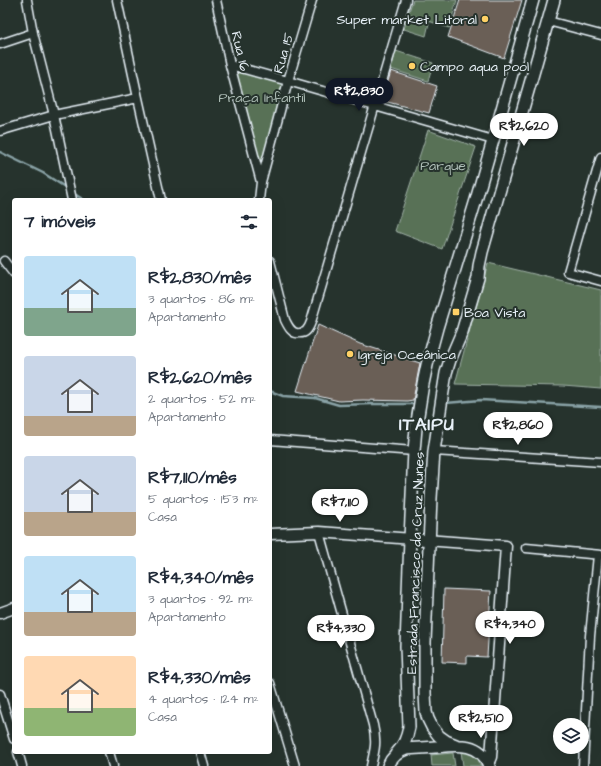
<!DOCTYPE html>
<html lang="pt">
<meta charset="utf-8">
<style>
:root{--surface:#fff;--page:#f2f2f3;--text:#1f2937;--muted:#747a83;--accent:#111827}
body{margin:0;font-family:"Architects Daughter",sans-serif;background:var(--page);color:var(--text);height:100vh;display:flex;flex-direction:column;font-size:15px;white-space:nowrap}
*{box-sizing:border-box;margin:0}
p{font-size:13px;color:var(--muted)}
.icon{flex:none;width:22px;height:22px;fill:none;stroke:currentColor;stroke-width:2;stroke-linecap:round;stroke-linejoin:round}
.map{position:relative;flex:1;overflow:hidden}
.side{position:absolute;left:12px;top:198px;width:260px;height:556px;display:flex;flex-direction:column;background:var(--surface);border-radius:4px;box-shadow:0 4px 16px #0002}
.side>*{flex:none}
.tools{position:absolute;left:553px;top:718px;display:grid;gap:8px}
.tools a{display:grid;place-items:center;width:36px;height:36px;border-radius:50%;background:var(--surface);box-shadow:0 4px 16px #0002;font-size:20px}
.price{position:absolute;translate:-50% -34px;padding:0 9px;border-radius:14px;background:#fff;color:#222;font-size:13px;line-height:26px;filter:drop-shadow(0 1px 2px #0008)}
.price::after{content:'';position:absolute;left:50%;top:24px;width:12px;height:9px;margin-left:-6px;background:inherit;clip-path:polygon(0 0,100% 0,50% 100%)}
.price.on{background:var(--accent);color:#fff}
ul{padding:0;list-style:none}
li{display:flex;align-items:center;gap:12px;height:100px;padding:0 12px}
li span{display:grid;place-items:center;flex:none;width:112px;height:80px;border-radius:4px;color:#555}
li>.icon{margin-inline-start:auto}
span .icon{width:48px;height:48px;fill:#fffc;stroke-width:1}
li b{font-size:17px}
h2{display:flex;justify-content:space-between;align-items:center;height:48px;padding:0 12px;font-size:17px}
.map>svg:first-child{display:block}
.green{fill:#587156;stroke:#a0b1a7}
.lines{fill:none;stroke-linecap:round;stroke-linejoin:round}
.stream{stroke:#8aa3a7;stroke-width:2.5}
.building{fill:#6b5f57;stroke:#e8f1f8}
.minor-casing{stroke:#e8f1f8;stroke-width:11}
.tertiary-casing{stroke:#e8f1f8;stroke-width:13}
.secondary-casing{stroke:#e8f1f8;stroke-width:14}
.minor{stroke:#26332d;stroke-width:8}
.tertiary{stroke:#26332d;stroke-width:10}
.secondary{stroke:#26332d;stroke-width:11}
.poi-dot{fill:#ffd166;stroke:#26332d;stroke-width:1.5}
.labels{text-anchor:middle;stroke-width:4;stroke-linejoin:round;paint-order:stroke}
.poi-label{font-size:14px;fill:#e8f1f8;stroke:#26332d;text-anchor:start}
.street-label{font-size:14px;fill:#e8f1f8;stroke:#26332d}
.park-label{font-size:14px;fill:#aebeb7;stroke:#26332d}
.district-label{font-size:18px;font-weight:bold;letter-spacing:1px;fill:#e8f1f8;stroke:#26332d}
</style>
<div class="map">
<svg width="601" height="766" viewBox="0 0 601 766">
<rect width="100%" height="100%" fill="#26332d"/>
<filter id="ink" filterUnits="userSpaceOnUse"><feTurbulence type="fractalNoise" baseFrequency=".025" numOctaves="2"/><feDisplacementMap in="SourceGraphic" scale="8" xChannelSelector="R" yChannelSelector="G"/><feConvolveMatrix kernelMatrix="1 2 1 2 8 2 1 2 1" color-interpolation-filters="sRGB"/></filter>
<g filter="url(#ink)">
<!-- green -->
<path class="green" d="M413 0H457L449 28 408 14Z
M408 15 429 23 426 36 404 29Z
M396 51 433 63 428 81 391 69Z
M235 68 285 83 260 170Z
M428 130 476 147 442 249 395 231Z
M488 263 601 290V389L563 386 455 384Z
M461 751C471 752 478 756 481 766H463Z
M453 753 455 766H432L431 755Z"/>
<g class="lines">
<!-- stream -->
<path class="stream" d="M0 152 43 173 68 189
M73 193 84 200
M270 391 283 396 315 398 339 405 372 404H413
M446 403 481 400 601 407"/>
</g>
<!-- building -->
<path class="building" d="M460 0H522L504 58 448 37Z
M391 71 437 86 429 113 384 101 383 99Z
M318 325 360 344 420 363 413 400 407 401 363 400 339 401 297 391Z
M444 589 491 591 487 657 467 656V663L442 662Z"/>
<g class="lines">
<!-- minor casing -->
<g class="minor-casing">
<path id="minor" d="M27 0 33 33 54 115 72 200
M117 0 138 98 161 200
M216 0 230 65 261 182 259 200
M548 21 601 35
M0 44 33 33
M230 65 288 81 493 140
M0 131 54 115 138 98
M601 157 568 272 601 281
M261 182 288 81 312 0
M4 261 14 274
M270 261 285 320C288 326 292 335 300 333 302 333 305 332 306 331 308 329 310 325 311 322L406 0
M270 440 414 451
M434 451 601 462
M319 532 373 725C377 742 375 749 371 766
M526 548 601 555
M270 683 295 766
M0 694 14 739
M18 752 22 766
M109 752 113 766
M200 752 204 766
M583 766 590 636 598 555"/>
</g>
<!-- tertiary casing -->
<g class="tertiary-casing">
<path id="tertiary" d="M270 534 319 532 506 546 491 757 488 764
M0 613 14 608"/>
</g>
<!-- secondary casing -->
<g class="secondary-casing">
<path id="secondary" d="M456 745 446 741 439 736 432 727 428 719 426 712 425 693V642L431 498 434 451 442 398 446 373 450 360 462 332 478 278 479 266 482 252 554 0
M396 754C404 745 407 738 409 727L406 646 410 539 414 451 416 428 423 384 427 365 437 328 476 200 533 0
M388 766C392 757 397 752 406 749 416 748 425 748 435 747 455 745 481 741 489 766"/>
</g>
<!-- minor -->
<use href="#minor" class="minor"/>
<!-- tertiary -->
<use href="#tertiary" class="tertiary"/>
<!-- secondary -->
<use href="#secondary" class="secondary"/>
</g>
</g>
<!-- markers -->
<g class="poi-dot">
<circle cx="485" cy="19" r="4"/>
<circle cx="412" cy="66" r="4"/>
<rect x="452" y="308" width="8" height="8" rx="2"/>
<circle cx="350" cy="354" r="4"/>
</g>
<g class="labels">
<!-- poi labels -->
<g class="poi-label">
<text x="477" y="24" text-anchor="end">Super market Litoral</text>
<text x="420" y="71">Campo aqua pool</text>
<text x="464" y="317">Boa Vista</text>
<text x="358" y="359">Igreja Oceânica</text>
</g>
<!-- street labels -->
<g class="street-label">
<text transform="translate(241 51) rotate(77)" y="5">Rua 16</text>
<text transform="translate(283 53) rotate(-74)" y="5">Rua 15</text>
<text transform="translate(415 563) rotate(-88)" y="5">Estrada Francisco da Cruz Nunes</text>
</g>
<!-- park labels -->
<g class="park-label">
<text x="262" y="102">Praça Infantil</text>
<text x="443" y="170">Parque</text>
</g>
<!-- district labels -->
<g class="district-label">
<text x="427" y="430">ITAIPU</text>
</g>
</g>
</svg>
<div class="tools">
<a><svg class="icon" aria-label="layers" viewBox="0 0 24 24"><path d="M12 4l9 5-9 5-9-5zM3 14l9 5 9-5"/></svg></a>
</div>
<b class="price on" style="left:359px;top:112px">R$2,830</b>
<b class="price" style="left:524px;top:147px">R$2,620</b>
<b class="price" style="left:518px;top:446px">R$2,860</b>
<b class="price" style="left:340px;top:523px">R$7,110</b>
<b class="price" style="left:510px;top:645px">R$4,340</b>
<b class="price" style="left:341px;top:649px">R$4,330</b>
<b class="price" style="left:481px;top:739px">R$2,510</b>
<section class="side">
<h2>7 imóveis<svg class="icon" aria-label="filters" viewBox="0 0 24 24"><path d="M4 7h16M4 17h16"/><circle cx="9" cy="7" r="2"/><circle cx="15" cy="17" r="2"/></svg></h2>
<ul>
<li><span style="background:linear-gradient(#bfe0f5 65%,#7fa58c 0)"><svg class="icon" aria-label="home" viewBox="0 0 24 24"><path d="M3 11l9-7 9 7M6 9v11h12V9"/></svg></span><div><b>R$2,830/mês</b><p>3 quartos · 86 m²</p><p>Apartamento</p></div></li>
<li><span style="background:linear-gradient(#c9d6e8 75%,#b9a48a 0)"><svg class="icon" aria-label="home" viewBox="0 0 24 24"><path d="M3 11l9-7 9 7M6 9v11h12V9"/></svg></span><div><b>R$2,620/mês</b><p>2 quartos · 52 m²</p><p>Apartamento</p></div></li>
<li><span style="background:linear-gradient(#c9d6e8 70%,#b9a48a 0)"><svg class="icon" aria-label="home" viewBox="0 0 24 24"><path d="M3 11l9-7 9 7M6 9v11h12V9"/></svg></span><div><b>R$7,110/mês</b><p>5 quartos · 153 m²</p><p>Casa</p></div></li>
<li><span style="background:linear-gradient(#bfe0f5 70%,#b9a48a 0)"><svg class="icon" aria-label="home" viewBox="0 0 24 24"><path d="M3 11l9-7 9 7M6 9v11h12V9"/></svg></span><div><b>R$4,340/mês</b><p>3 quartos · 92 m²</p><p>Apartamento</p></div></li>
<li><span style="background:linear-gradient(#ffd9b3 65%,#8fb573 0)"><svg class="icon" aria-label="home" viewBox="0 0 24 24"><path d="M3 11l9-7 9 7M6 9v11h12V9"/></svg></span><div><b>R$4,330/mês</b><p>4 quartos · 124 m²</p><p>Casa</p></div></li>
</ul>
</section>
</div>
